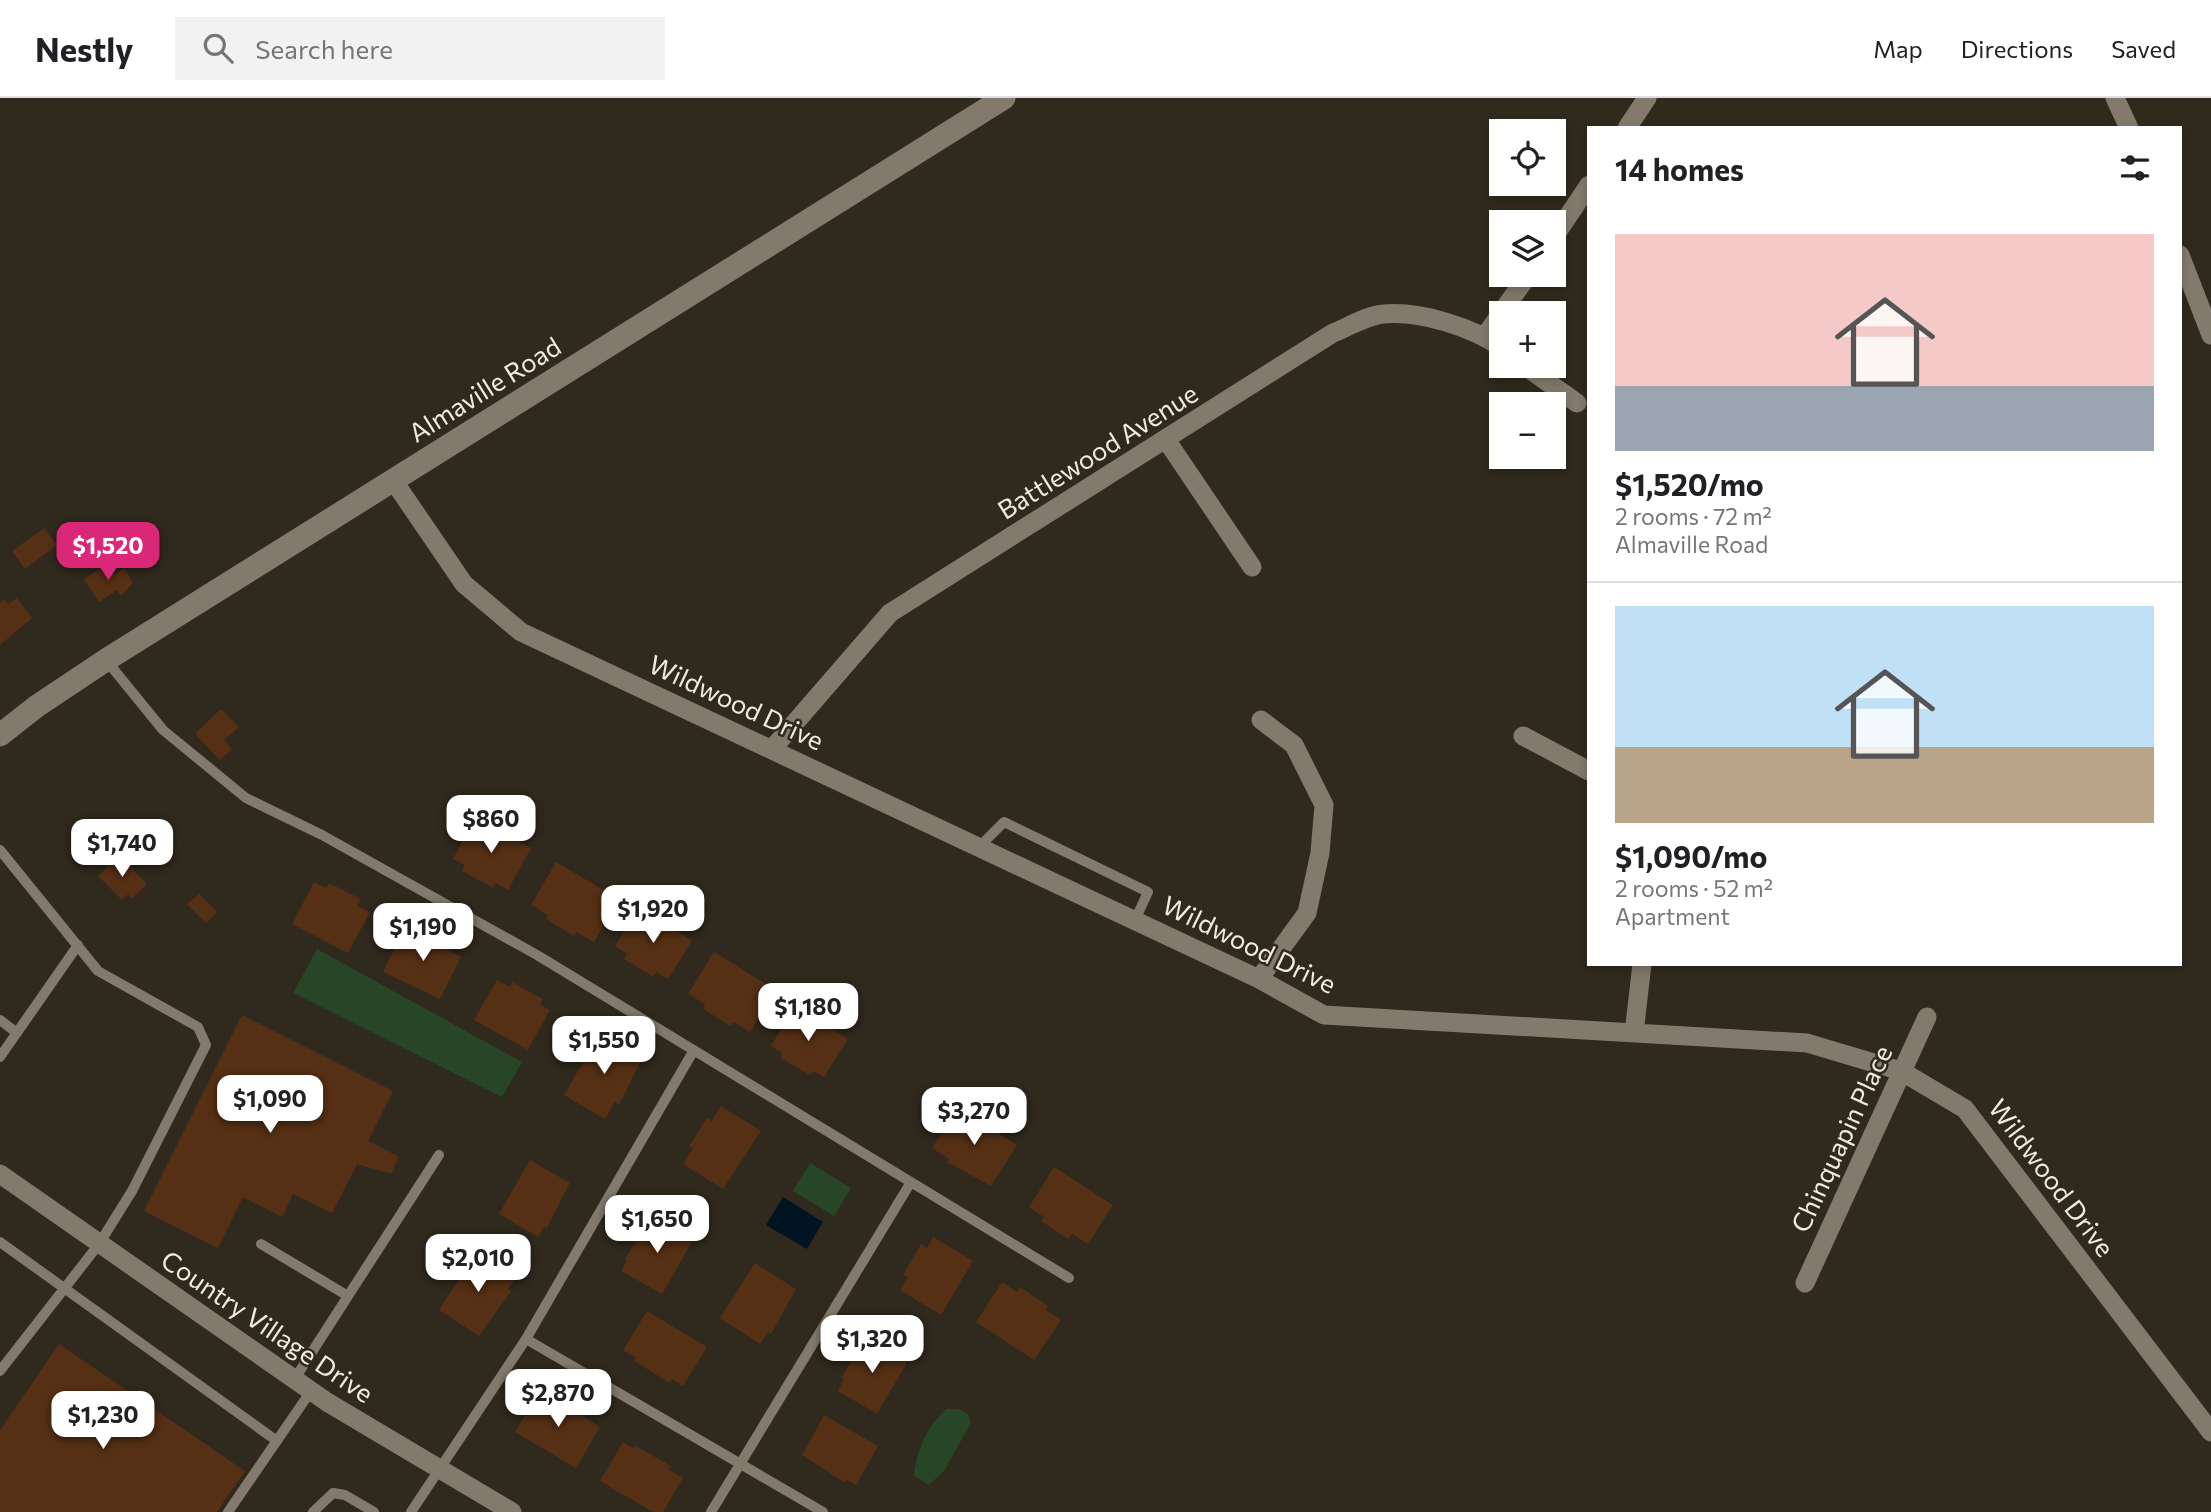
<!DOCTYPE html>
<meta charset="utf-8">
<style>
:root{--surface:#fff;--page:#f2f2f2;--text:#202124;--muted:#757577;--line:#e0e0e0;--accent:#db2777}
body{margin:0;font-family:Commissioner,sans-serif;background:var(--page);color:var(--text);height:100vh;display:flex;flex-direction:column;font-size:26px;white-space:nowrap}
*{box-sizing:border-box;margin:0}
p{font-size:23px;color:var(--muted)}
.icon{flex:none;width:38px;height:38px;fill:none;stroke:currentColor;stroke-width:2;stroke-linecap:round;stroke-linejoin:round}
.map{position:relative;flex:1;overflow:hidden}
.sheet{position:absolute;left:1587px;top:28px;width:595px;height:840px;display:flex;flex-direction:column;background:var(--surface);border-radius:0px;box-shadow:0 4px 10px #0003}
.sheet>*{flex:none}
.buttons{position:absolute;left:1489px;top:21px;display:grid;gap:14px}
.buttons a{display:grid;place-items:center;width:77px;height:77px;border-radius:0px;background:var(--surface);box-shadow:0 4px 10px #0003;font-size:35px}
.price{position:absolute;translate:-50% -60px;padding:0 16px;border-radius:14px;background:#fff;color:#222;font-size:23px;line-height:46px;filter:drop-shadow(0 2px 4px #0008)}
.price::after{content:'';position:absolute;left:50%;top:42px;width:21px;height:16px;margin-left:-10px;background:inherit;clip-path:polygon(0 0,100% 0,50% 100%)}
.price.current{background:var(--accent);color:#fff}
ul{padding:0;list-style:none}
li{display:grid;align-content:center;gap:14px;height:371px;padding:0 28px}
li+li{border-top:2px solid var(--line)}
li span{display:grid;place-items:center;height:217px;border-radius:0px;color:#555}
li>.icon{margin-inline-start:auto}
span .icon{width:126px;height:126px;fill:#fffc;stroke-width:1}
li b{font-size:30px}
h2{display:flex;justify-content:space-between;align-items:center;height:84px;padding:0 28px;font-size:30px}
header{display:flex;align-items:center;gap:42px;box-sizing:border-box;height:98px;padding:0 35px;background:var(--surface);border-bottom:2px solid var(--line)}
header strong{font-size:33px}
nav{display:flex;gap:38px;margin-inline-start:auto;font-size:24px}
.search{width:490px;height:63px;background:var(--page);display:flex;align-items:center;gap:18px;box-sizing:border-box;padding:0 24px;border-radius:0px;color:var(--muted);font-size:26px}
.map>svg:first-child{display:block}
.green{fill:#264627}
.water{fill:#001422}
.building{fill:#563014}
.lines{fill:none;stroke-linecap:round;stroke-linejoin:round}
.service{stroke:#837a6d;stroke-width:10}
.minor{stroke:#837a6d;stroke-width:19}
.tertiary{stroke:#837a6d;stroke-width:23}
.labels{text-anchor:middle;stroke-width:5;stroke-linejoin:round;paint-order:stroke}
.street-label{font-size:26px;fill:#f0ebe3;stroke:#30291d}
</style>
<header>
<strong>Nestly</strong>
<div class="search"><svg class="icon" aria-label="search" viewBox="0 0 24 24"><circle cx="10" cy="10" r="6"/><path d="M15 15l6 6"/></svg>Search here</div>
<nav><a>Map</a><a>Directions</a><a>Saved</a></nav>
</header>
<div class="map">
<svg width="2211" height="1414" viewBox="0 0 2211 1414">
<rect width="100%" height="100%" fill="#30291d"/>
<!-- green -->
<path class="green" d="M317 851 522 964 502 999 293 895Z
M810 1065 851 1090 834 1118 793 1093Z
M947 1311H958L968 1316 971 1325 944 1373 929 1387 914 1378C916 1354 928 1325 947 1311Z"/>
<!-- water -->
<path class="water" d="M783 1099 823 1124 807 1151 766 1127Z"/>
<!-- building -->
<path class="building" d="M44 430 57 447 25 471 12 453Z
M107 466 114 477 124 470 133 485 121 498 117 492 99 504 84 481Z
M17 500 32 520 0 547V505L4 501 8 506Z
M221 611 239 629 224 642 232 651 220 662 195 636Z
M475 720 531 750 508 792 495 785 493 790 462 773 465 767 453 761Z
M119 757 147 786 132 801 128 796 122 802 98 778Z
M556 764 619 801 594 844 576 834 574 838 546 821 548 817 531 807Z
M314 784 326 790 329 785 361 801 357 808 370 814 348 855 292 826Z
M199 796 217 814 206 825 187 806Z
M640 809 692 843 668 881 656 874 653 879 624 861 627 856 615 848Z
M403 832 417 838 419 833 450 848 448 852 461 859 440 901 383 874Z
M714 854 776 892 750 934 734 924 731 928 703 911 705 906 688 896Z
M497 882 510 889 512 884 543 901 540 907 550 912 528 952 474 922Z
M795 908 848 941 824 979 813 973 810 977 780 960 783 956 771 948Z
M242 917 393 993 368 1043 399 1059 391 1076 357 1066 332 1115 293 1096 282 1119 243 1099 218 1150 144 1113Z
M600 935 642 960 619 1007 615 1004 605 1021 564 997Z
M721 1008 761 1033 723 1091 683 1066 693 1050 689 1048 707 1020 712 1023Z
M958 1010 1017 1047 991 1088 947 1064 949 1061 932 1050Z
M530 1062 570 1085 547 1130 544 1129 538 1139 499 1116Z
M1054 1069 1113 1107 1088 1146 1072 1136 1068 1141 1041 1123 1044 1119 1029 1109Z
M652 1118 693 1142 662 1196 621 1173 627 1162 625 1161Z
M933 1139 973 1163 941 1217 900 1192 908 1180 903 1177 921 1146 927 1150Z
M477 1153 517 1178 508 1191 511 1193 479 1238 439 1212Z
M755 1165 796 1191 771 1236 768 1234 760 1246 720 1220Z
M1002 1184 1017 1194 1020 1189 1048 1208 1046 1212 1061 1222 1034 1262 976 1224Z
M647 1213 707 1249 683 1288 672 1281 670 1285 634 1263 636 1260 623 1252Z
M870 1240 908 1263 877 1316 838 1293 844 1281 841 1280 860 1249 863 1251Z
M59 1246 245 1373 217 1414H0V1332Z
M539 1294 551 1301 553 1299 600 1329 576 1370 515 1334Z
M824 1317 878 1348 856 1387 846 1381 844 1384 802 1357Z
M623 1344 635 1351 636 1348 671 1368 669 1372 683 1380 663 1414H653L600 1383Z"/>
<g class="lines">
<!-- service -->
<path class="service" d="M106 562 163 632 246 700 322 737 537 857 1069 1180
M980 748 1004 724 1148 794 1135 822
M0 752 98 873 198 929 206 947 132 1093 99 1146 0 1273
M0 922 17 935
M0 959 78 847
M0 1144 277 1343
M261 1146 348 1198 294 1282
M348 1198 439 1057
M526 1241 823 1414
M228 1414 311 1293
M313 1414 333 1395 345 1397 374 1414
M411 1414 526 1241 694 952
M711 1414 911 1084"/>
<!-- minor -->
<path class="minor" d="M2115 0 2129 30
M1627 30 1647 0
M1554 139 1589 87
M2180 157 2211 237
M1485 238 1528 177
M1525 268 1577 305
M1167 343 1252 469
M393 382 464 486 521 534 1259 881 1324 917 1807 945 1901 973 1965 1011 2211 1334
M1523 638 1589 673
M773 650 890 515 1333 235C1348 229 1368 217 1384 216 1421 213 1472 229 1502 250
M1259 881 1307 815 1320 755 1324 707 1294 647 1261 622
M1634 935 1642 866
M0 1076 327 1304 512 1414
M1805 1185 1927 919"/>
<!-- tertiary -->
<path class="tertiary" d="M0 637 37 608 106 562 1004 0"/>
</g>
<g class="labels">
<!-- street labels -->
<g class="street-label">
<text transform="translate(485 292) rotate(-32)" y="9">Almaville Road</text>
<text transform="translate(1098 354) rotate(-32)" y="9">Battlewood Avenue</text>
<text transform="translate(736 605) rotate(25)" y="9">Wildwood Drive</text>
<text transform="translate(1249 847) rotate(26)" y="9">Wildwood Drive</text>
<text transform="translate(1842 1041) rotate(-65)" y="9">Chinquapin Place</text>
<text transform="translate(2051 1080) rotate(53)" y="9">Wildwood Drive</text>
<text transform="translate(267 1229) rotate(34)" y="9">Country Village Drive</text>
</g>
</g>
</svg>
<div class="buttons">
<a><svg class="icon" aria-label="locate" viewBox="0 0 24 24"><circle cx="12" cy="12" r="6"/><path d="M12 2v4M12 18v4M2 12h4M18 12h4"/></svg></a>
<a><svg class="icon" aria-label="layers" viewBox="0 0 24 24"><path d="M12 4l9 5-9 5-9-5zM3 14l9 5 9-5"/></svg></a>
<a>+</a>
<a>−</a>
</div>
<b class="price current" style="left:108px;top:484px">$1,520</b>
<b class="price" style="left:491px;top:757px">$860</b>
<b class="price" style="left:122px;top:781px">$1,740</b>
<b class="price" style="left:653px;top:847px">$1,920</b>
<b class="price" style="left:423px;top:865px">$1,190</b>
<b class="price" style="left:808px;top:945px">$1,180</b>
<b class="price" style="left:604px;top:978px">$1,550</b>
<b class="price" style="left:270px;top:1037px">$1,090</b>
<b class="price" style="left:974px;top:1049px">$3,270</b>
<b class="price" style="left:657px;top:1157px">$1,650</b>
<b class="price" style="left:478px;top:1196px">$2,010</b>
<b class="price" style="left:872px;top:1277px">$1,320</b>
<b class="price" style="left:558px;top:1331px">$2,870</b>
<b class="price" style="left:103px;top:1353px">$1,230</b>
<section class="sheet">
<h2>14 homes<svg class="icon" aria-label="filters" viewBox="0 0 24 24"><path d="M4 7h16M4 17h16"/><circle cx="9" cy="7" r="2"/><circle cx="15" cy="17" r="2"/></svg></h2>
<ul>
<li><span style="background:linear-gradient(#f6c9c9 70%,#9aa5b1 0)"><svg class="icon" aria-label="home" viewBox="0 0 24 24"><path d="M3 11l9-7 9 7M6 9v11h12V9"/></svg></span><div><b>$1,520/mo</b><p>2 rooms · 72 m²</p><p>Almaville Road</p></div></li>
<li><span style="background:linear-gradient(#bfe0f5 65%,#b9a48a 0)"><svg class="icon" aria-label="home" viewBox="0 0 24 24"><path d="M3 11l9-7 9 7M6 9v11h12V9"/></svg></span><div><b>$1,090/mo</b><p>2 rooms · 52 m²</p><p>Apartment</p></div></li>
</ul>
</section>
</div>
